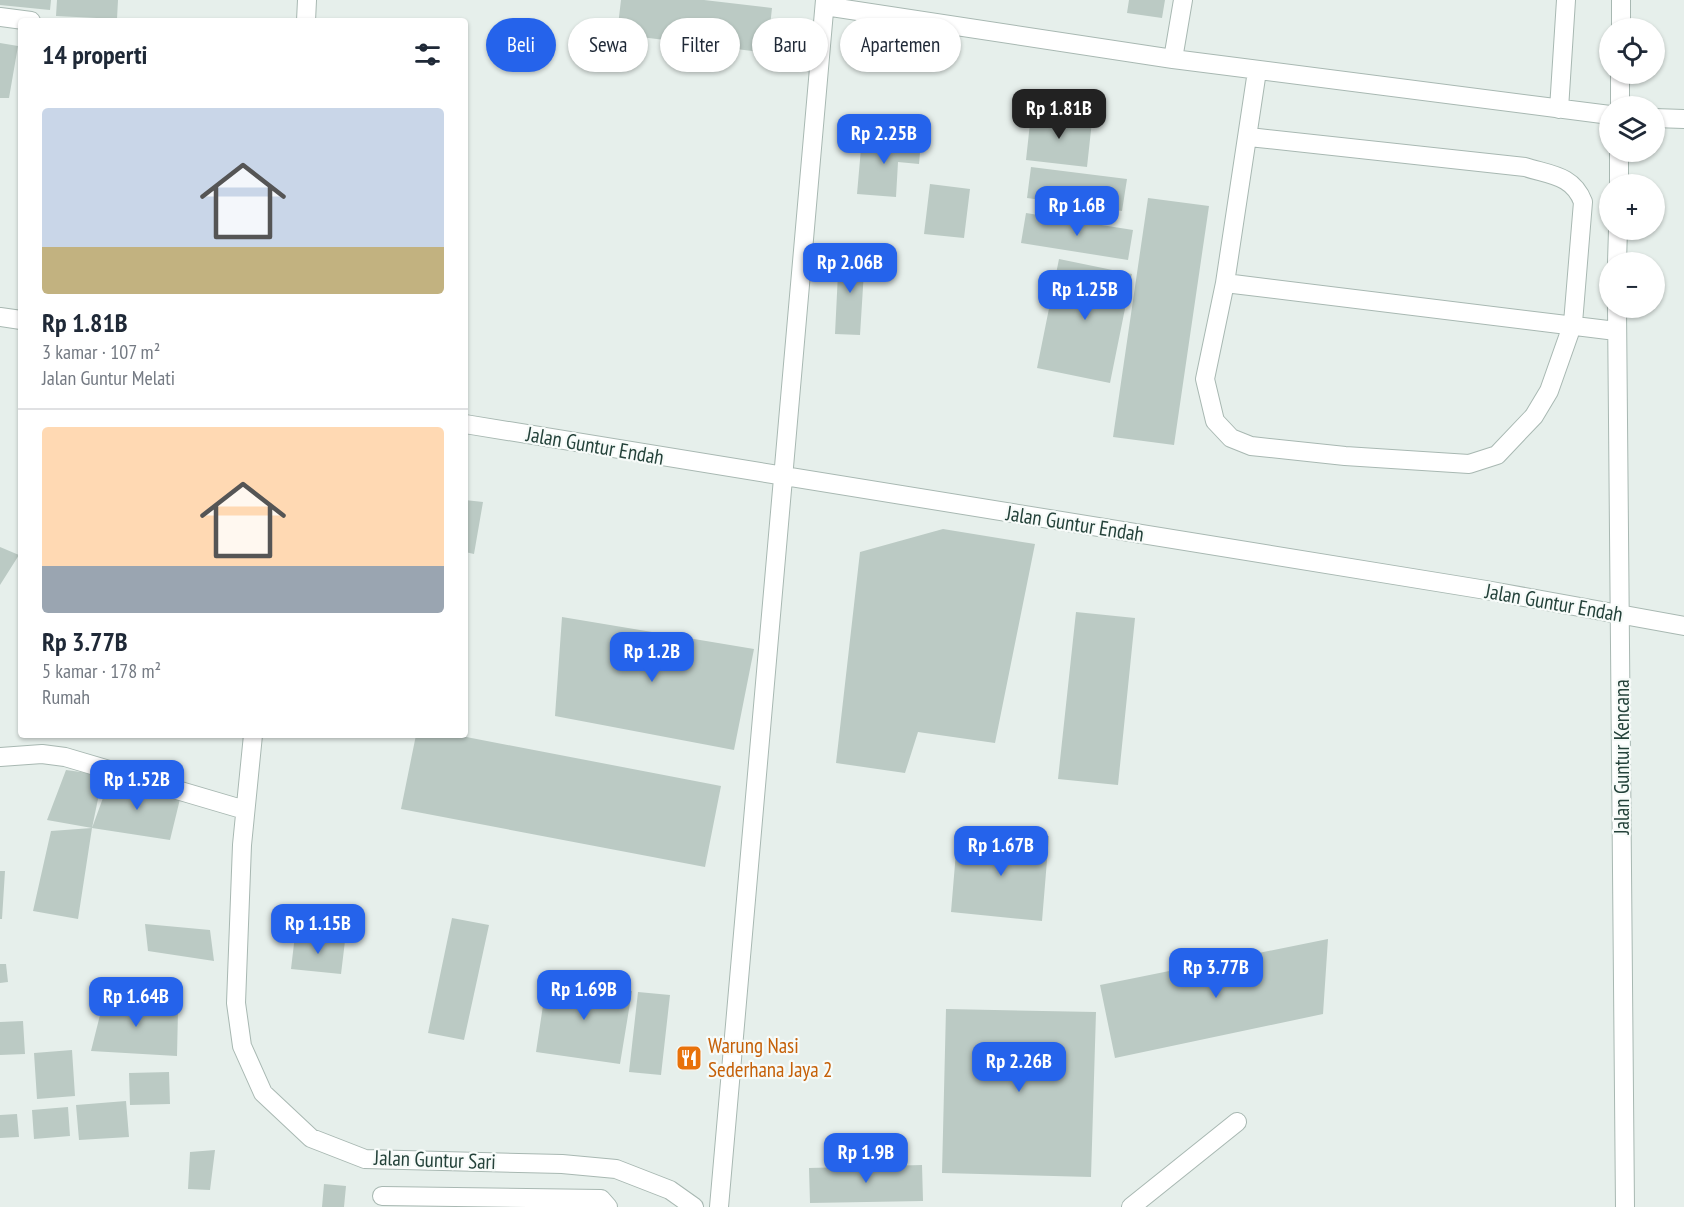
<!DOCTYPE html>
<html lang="id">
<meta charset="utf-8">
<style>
:root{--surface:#fff;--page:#f2f2f3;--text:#1f2937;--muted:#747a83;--line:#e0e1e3;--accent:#2563eb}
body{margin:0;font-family:"PT Sans Narrow",sans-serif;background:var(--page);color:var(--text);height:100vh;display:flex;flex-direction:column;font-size:22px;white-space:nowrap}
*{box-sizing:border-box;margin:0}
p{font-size:20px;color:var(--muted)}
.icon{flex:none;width:33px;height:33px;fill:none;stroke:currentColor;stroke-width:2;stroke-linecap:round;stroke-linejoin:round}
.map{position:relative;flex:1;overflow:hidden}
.drawer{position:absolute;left:18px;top:18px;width:450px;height:720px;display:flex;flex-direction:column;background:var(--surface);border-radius:6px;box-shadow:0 2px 4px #0004}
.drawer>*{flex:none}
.hud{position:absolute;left:486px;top:18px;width:570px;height:54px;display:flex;gap:12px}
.buttons{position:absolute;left:1599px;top:18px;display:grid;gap:12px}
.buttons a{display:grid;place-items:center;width:66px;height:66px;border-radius:50%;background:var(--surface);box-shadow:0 2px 4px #0004;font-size:30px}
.price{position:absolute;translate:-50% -51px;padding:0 14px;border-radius:12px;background:var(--accent);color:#fff;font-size:20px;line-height:39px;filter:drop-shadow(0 2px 3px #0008)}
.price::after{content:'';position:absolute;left:50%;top:36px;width:18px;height:14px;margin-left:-9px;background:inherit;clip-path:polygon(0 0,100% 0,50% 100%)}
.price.selected{background:#222;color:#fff}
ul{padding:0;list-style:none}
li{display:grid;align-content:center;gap:12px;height:318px;padding:0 24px}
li+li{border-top:2px solid var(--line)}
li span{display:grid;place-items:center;height:186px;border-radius:6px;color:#555}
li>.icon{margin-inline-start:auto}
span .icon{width:108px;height:108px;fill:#fffc;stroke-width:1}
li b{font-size:26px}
h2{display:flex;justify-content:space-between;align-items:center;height:72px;padding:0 24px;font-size:26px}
.pill{padding:0 21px;border-radius:27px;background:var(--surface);box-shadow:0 2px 4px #0004;font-size:21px;line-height:54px}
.pill.selected{background:var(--accent);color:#fff}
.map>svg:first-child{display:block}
.building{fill:#bbcac4}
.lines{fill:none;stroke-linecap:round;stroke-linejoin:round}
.minor-casing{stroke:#a8b8b2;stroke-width:20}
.minor{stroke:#fff;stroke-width:18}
.labels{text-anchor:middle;stroke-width:4.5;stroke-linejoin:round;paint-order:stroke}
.street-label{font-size:21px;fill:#24423a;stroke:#f7fbf9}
.food-label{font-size:21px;fill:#c56008;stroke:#f7fbf9;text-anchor:start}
</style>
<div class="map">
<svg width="1684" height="1207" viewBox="0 0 1684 1207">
<rect width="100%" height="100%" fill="#e6efeb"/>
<!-- building -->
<path class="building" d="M0 0H51L50 10 0 5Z
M57 0H118L117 19 56 16Z
M621 0H704L772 8 767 53 617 34Z
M1129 0H1165L1162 18 1127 13Z
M0 43 18 46 9 98H0Z
M1031 114 1092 121 1087 167 1026 160Z
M862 137 921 142 919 164 898 162 896 197 857 194Z
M1031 167 1127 179 1122 211 1027 198Z
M930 184 970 189 964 238 924 234Z
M1148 198 1209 206 1174 445 1113 437Z
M1026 213 1133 230 1128 260 1021 243Z
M839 253 865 255 860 335 835 334Z
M1059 259 1132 274 1110 383 1037 368Z
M465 500 483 502 474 554 465 552Z
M943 529 1035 544 995 743 918 732 905 773 836 763 860 552Z
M0 547 19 555 0 585Z
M1076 612 1135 618 1118 785 1058 779Z
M562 617 754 649 734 750 555 716Z
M416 735H456L721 786 705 867 401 809Z
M66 770 103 775 92 828 47 820Z
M111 776 180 799 170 840 92 828Z
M92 828 78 919 33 911 51 831Z
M1049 836 1042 921 951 912 957 840Z
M0 871H5L2 919H0Z
M452 918 489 925 464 1040 428 1033Z
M145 924 210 930 214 961 148 951Z
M295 935 345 941 341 974 291 969Z
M1328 939 1323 1014 1115 1058 1100 985Z
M0 964H6L8 982 0 983Z
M547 979 632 991 620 1064 536 1052Z
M638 992 670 995 661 1075 629 1072Z
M105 995 178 1010 177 1056 91 1051Z
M946 1009 1096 1012 1091 1177 942 1173Z
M23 1021 25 1054 0 1055V1022Z
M72 1050 75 1096 37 1099 34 1053Z
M169 1072 170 1104 130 1105 129 1073Z
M126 1101 129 1137 79 1140 76 1105Z
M68 1107 70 1136 34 1139 32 1110Z
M17 1114 19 1137 0 1138V1115Z
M215 1150 210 1190 188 1189 190 1152Z
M922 1165 923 1201 810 1203 809 1168Z
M324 1184 346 1186 344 1207H322Z"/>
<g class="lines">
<!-- minor casing -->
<g class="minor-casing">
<path id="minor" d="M825 6 1173 59 1610 115
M0 17 31 21
M306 21 307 0
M1621 28V0
M1173 59 1183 0
M1620 106V74
M1559 109 1566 0
M1654 118 1684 119
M1249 137 1525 167C1550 175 1573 175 1583 202L1573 323 1549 391 1534 416 1497 455 1469 464 1345 456 1251 446 1231 438 1215 421 1205 379 1225 283 1257 71
M1619 184V152
M1617 262 1618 230
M1225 283 1616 331
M1617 308 1625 1207
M0 317 21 320
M465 424 1486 590 1684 626
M253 735 242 845 236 1003 242 1046 263 1093 311 1138 365 1159 562 1164 616 1169 670 1190 694 1207
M0 757 42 754 65 757 245 810
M382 1196 601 1199 608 1207
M719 1207 825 0
M1131 1207 1237 1122"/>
</g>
<!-- minor -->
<use href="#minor" class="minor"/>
</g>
<!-- icons -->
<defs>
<g id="restaurant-square" transform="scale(1.35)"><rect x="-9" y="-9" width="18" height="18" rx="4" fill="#e8710a" stroke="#f7fbf9"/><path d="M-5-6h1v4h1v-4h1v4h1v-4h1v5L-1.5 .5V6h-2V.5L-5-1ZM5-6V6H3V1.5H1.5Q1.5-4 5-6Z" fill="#fff"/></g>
</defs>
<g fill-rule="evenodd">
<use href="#restaurant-square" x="689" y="1058"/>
</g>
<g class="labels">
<!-- street labels -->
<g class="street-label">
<text transform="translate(595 446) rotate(10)" y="7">Jalan Guntur Endah</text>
<text transform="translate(1075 524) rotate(9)" y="7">Jalan Guntur Endah</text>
<text transform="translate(1554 603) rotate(10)" y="7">Jalan Guntur Endah</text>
<text transform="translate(1622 757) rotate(-90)" y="7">Jalan Guntur Kencana</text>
<text transform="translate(435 1160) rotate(2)" y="7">Jalan Guntur Sari</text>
</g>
<!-- food labels -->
<g class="food-label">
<text x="708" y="1053">Warung Nasi<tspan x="708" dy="24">Sederhana Jaya 2</tspan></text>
</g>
</g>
</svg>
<div class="buttons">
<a><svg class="icon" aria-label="locate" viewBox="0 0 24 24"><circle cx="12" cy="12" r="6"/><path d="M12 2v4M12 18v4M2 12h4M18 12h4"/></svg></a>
<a><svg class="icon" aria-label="layers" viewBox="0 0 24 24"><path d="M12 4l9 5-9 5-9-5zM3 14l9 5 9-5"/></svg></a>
<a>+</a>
<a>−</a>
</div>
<b class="price selected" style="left:1059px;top:140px">Rp 1.81B</b>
<b class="price" style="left:884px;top:165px">Rp 2.25B</b>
<b class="price" style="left:1077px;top:237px">Rp 1.6B</b>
<b class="price" style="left:850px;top:294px">Rp 2.06B</b>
<b class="price" style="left:1085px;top:321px">Rp 1.25B</b>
<b class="price" style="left:652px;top:683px">Rp 1.2B</b>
<b class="price" style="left:137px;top:811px">Rp 1.52B</b>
<b class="price" style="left:1001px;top:877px">Rp 1.67B</b>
<b class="price" style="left:318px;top:955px">Rp 1.15B</b>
<b class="price" style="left:1216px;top:999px">Rp 3.77B</b>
<b class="price" style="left:584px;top:1021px">Rp 1.69B</b>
<b class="price" style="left:136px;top:1028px">Rp 1.64B</b>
<b class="price" style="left:1019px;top:1093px">Rp 2.26B</b>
<b class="price" style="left:866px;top:1184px">Rp 1.9B</b>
<div class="hud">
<a class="pill selected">Beli</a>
<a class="pill">Sewa</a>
<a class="pill">Filter</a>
<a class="pill">Baru</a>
<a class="pill">Apartemen</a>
</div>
<section class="drawer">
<h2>14 properti<svg class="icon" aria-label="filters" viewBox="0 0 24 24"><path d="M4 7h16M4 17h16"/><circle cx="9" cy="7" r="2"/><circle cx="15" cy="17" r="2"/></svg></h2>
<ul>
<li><span style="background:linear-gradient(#c9d6e8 75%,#c2b280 0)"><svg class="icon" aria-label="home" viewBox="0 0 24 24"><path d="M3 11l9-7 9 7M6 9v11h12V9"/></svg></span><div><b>Rp 1.81B</b><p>3 kamar · 107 m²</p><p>Jalan Guntur Melati</p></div></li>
<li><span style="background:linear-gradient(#ffd9b3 75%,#9aa5b1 0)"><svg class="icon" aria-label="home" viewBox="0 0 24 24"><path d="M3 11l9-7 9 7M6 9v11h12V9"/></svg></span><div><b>Rp 3.77B</b><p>5 kamar · 178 m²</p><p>Rumah</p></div></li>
</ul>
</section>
</div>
